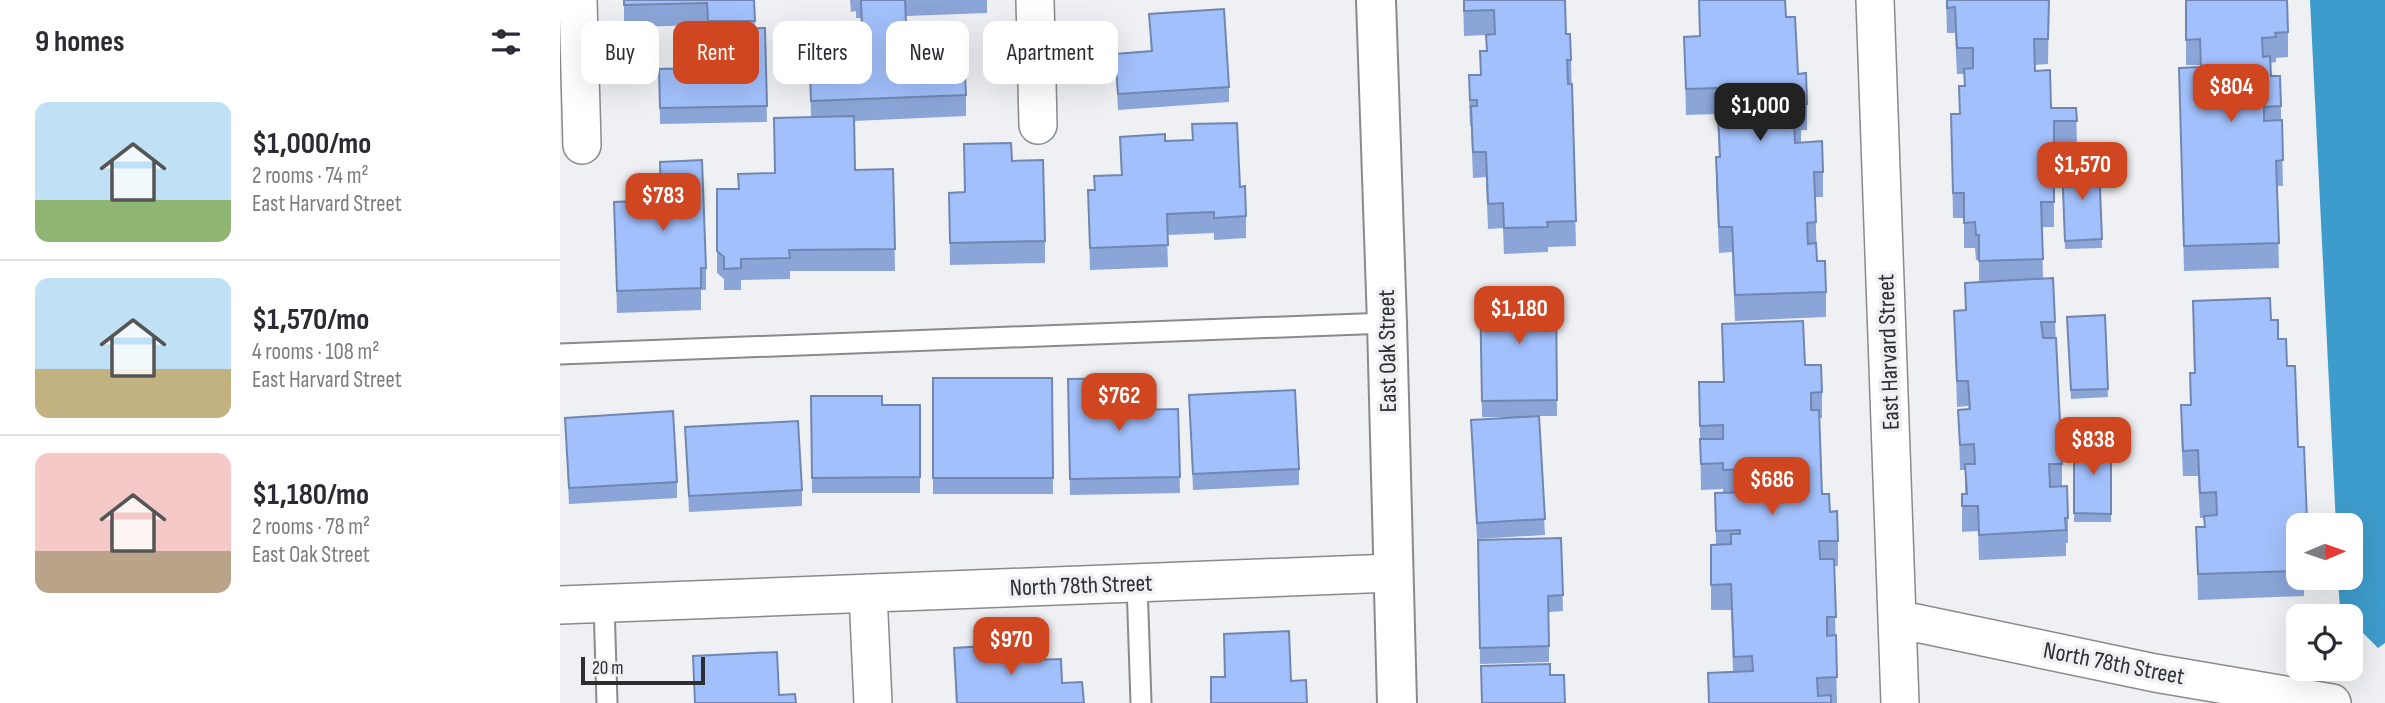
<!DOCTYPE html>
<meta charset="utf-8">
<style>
:root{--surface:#fff;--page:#f7f7f7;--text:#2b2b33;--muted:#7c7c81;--line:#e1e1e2;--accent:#cf4621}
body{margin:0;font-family:"Sofia Sans Condensed",sans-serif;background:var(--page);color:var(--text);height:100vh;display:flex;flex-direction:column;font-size:26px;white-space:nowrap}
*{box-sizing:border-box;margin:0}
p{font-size:23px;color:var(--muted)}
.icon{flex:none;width:38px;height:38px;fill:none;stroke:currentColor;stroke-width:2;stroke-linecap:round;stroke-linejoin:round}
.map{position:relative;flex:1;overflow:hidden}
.panel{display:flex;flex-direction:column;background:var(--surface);width:560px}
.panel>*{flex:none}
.hud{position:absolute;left:21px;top:21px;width:665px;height:63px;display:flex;gap:14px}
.needle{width:46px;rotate:88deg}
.fabs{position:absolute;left:1726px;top:513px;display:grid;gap:14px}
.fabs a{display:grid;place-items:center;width:77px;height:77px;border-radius:14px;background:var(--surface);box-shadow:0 7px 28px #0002;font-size:35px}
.scale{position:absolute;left:21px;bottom:18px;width:124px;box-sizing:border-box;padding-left:7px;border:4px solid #2d2e2f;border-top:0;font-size:19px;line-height:24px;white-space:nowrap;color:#2d2e2f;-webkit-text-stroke:5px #eef0f3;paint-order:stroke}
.price{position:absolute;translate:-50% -60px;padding:0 16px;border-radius:14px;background:var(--accent);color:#fff;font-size:23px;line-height:46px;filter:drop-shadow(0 2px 4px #0008)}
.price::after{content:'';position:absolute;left:50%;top:42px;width:21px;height:16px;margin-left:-10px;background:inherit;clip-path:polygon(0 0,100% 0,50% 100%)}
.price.selected{background:#222;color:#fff}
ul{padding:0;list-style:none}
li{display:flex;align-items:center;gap:21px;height:175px;padding:0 35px}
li+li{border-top:2px solid var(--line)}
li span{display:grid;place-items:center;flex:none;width:196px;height:140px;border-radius:14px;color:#555}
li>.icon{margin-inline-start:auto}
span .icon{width:84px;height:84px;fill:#fffc;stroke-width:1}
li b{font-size:30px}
h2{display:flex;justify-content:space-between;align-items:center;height:84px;padding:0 35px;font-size:30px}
.pill{padding:0 24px;border-radius:14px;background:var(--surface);box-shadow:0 7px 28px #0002;font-size:24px;line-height:63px}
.pill.selected{background:var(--accent);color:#fff}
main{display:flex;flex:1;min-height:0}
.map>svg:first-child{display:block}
.water{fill:#3e9ccc}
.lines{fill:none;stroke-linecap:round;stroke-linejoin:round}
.service-casing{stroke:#888a8c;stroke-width:23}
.minor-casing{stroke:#888a8c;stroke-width:40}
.tertiary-casing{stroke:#888a8c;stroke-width:42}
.service{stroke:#fff;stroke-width:19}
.minor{stroke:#fff;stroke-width:37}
.tertiary{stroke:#fff;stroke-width:38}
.wall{fill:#8ba5d8}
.building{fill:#a2c0fb;stroke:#7186b0;stroke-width:2}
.labels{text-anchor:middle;stroke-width:7;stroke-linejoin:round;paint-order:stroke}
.street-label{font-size:24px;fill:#2d2e2f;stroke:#eef0f3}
</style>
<main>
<section class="panel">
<h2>9 homes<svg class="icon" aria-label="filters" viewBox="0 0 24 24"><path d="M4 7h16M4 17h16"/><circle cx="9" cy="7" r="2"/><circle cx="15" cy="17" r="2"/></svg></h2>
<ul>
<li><span style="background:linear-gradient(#bfe0f5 70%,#8fb573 0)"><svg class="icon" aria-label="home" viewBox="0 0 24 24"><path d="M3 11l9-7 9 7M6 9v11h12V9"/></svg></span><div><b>$1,000/mo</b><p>2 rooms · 74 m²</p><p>East Harvard Street</p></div></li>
<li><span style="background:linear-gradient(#bfe0f5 65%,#c2b280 0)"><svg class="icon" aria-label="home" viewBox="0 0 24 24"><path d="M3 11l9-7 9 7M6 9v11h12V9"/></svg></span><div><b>$1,570/mo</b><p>4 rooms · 108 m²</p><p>East Harvard Street</p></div></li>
<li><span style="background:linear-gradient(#f6c9c9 70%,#b9a48a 0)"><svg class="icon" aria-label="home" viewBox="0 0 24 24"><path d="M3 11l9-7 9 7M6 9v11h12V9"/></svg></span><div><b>$1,180/mo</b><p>2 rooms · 78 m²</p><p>East Oak Street</p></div></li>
</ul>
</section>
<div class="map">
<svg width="1825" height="703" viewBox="0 0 1825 703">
<rect width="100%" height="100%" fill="#eef0f3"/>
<!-- water -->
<path class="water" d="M1750 0H1825V643L1818 648 1790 620V616H1786L1780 610 1778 578H1790V525H1776Z"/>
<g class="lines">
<!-- service casing -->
<g class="service-casing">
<path id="service" d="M0 354 827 323
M577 583 581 703
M44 603 47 703"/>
</g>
<!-- minor casing -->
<g class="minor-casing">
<path id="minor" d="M18 0 22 145
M475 0 478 125
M1315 0 1340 703
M308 593 313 703
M0 605 832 573
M1337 619 1595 673 1772 703"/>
</g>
<!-- tertiary casing -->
<g class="tertiary-casing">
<path id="tertiary" d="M816 0 827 323 837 703"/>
</g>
<!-- service -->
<use href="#service" class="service"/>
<!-- minor -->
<use href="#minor" class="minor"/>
<!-- tertiary -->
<use href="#tertiary" class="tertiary"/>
</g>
<!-- wall -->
<path class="wall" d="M64 0H194L195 28H205L207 122 100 124 99 69 133 68 147 29V25L64 27Z
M290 0H427V13L346 16V23L352 27 369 57 406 95V116L294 121 295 170 333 169 335 271H230V279L181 280V290H164V279L157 273V189H178L215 173 251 117 250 73 298 71 297 29H301V18H296V11L291 12Z
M903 0H1005L1006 34 1011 60 1016 246 988 247V252L944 254 943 228 928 229 926 177 913 178 911 126H910L909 100V75H920V51H926V35L904 36Z
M1139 0 1226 17 1238 74 1247 104V130H1241V142L1263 172V197H1255L1257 261 1266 292V317L1175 321 1172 252 1159 253 1156 182V157H1159L1157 114 1126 115 1124 37H1140Z
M1386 0H1489L1488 64 1474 65 1475 71 1491 108H1516L1517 146H1494V227H1482L1483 279 1495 322 1502 464V486L1508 518V543H1506V556L1419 560 1418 531 1402 532V494H1405V470H1400L1398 410 1409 409 1408 406 1397 407 1394 311 1405 310V283L1419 282V260H1416L1415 248H1404V218H1393L1391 114H1399L1404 86V74H1397L1395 33H1387Z
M1626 0 1728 32V57L1716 58V62L1710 63 1711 76H1720L1723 186H1717L1719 268 1624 271 1619 68 1640 67V65H1626Z
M589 14 669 87V102L558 110 555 54 591 51Z
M632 124 680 187 686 216V238L654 240V233L607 235 608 267 530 270 528 190H534L561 175 560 137 605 141 632 140Z
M452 161 485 241V263L390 265 389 193 405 192Z
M100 162 146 268V290H141V310L57 313 54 202 100 200Z
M1539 164 1542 248 1505 249 1502 165Z
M996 292 997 416H979L985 535 917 539 911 420 967 417H922L920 293Z
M1633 301 1711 320 1718 339 1727 366 1738 447H1744L1747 525H1738V578H1744V596L1638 600 1636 527H1644V518H1640L1638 476H1623L1621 431V405H1630V373H1634Z
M1545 315 1548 397 1511 399 1507 317Z
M1162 324 1245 365 1262 392V418H1259L1262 494 1270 512 1278 541V566H1274L1277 703H1148V673L1173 672 1171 610H1151V545L1156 544 1155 493H1163V489L1141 490 1139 382H1163Z
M373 378H492L493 494H373Z
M508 379 573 410 618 409 620 493 510 495Z
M629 395 739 469V485L633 490Z
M251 396 322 405H360V493H252Z
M5 418 117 482V498L9 504Z
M125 427 242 490V506L129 512Z
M1514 441H1551V522H1514Z
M1001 538 1003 611 989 612V662L920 664 918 540Z
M394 648 476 660 524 703H396Z"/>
<!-- building -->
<path class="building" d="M64 0H194L195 21H148L147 3 64 5Z
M301 0H345L346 23H352V27H368L369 57 404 56 406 95 251 101 250 73 299 71 297 29H302Z
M904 0H1005L1006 34H1010L1011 60H1007L1008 84H1012L1016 221 987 222 988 227 944 228 943 203 928 204 926 152H913L911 106H917V100H910L909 75H921L920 51H927L926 35 935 34 934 10 904 11Z
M1139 0H1225L1226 17H1235L1238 74 1246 73 1247 104H1241V123H1234L1235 143 1262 141 1263 172H1254L1256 222 1247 223 1248 244 1256 243 1257 261H1265L1266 292 1175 295 1172 227H1159L1156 157H1160L1157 88 1126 89 1124 37 1140 36Z
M1387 0H1489L1488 39H1474L1475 71 1490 70 1491 108H1516L1517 121H1494V202H1481L1483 259 1419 261V235H1416L1415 222 1404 223V193H1393L1391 114H1400L1399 86H1405L1404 69 1413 68V48H1397L1395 7 1387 8Z
M1626 0H1727L1728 32 1715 33 1716 37 1702 38 1703 57 1710 56 1711 76H1720L1721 106 1704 107V121L1722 120 1723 160 1716 161 1719 243 1624 246 1619 68 1641 67 1640 39 1626 40Z
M664 9 669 87 558 94 555 54 592 51 589 14Z
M205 28 207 106 100 108 99 69 133 68 132 30Z
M294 116 295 170 333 169 335 249 229 250 230 258 181 259V268L164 269V257L157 251V189H179L178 174 215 173 214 118Z
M677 123 680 187 685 186 686 216 654 218V212L607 214 608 245 530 248 528 190H535L534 176 562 175 560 137 605 134V141L633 140 632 124Z
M451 143 452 161 483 160 485 241 390 243 389 193 405 192 404 144Z
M142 160 146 268H141V288L57 291 54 202 101 200 100 162Z
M1539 164 1542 239 1505 241 1502 165Z
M1493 278 1495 322H1481L1483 338H1496L1502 464H1489L1490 487 1507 486 1508 518H1505L1506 530 1419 535 1418 506H1402V494H1407L1405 464H1415L1414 444 1400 445 1398 410 1410 409 1408 381H1397L1394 311 1406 310 1405 283Z
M996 292 997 400 922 401 920 293Z
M1710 298 1711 320H1718V339H1726L1727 366H1735L1738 447H1744L1747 520H1732V532H1738V571L1638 574 1636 527H1645L1644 516 1657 515 1656 492 1640 493 1638 450 1623 451 1621 405H1631L1630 373H1635L1633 301Z
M1545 315 1548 389 1511 390 1507 317Z
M1243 321 1245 365H1261L1262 392 1251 393V410H1259L1262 494H1269L1270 512 1277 511 1278 541H1259L1260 559H1274L1276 617H1267V636L1276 635 1277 677 1257 678 1258 696 1271 695V703H1149L1148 673 1193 671 1192 656 1174 657 1171 584 1151 585V545L1171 544V534H1180V530L1156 531 1155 493 1194 492 1193 469 1163 470V463L1141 464 1140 439H1163V425L1140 426 1139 382H1164L1162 324Z
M373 378H492L493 478H373Z
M573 378V410L618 409 620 477 510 479 508 379Z
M735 390 739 469 633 474 629 395Z
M251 396H322V405H360V477L252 478Z
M113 411 117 482 9 488 5 418Z
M979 416 985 519 917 523 911 420Z
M238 421 242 490 129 496 125 427Z
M1514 441H1551V514L1514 513Z
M1001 538 1003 595 988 596 989 646 920 648 918 540Z
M729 631 731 681 746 680 747 703H651V677H665L664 634Z
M475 643 476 660 501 659 502 683 522 682 524 703H397L394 648Z
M217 652 219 695 235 694 236 703H135L133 656Z
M990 664V675H1004L1005 703H922L921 666Z"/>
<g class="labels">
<!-- street labels -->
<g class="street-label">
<text transform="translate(827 351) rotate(-91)" y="8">East Oak Street</text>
<text transform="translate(1328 352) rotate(-92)" y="8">East Harvard Street</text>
<text transform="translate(521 585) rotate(-2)" y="8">North 78th Street</text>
<text transform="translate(1554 663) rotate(11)" y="8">North 78th Street</text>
</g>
</g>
</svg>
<div class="fabs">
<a><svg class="needle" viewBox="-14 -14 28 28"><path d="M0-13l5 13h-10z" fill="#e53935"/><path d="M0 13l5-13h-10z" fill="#7c7c81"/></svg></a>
<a><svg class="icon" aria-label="locate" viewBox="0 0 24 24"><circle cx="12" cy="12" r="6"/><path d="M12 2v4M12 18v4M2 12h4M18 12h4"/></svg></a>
</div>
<div class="scale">20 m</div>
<b class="price" style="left:1671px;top:124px">$804</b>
<b class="price selected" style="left:1200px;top:143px">$1,000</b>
<b class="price" style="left:1522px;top:202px">$1,570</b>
<b class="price" style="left:103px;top:233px">$783</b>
<b class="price" style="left:959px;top:346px">$1,180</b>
<b class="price" style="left:559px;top:433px">$762</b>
<b class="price" style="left:1533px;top:477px">$838</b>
<b class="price" style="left:1212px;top:517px">$686</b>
<b class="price" style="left:451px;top:677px">$970</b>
<div class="hud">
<a class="pill">Buy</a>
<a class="pill selected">Rent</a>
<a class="pill">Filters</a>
<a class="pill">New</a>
<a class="pill">Apartment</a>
</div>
</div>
</main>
